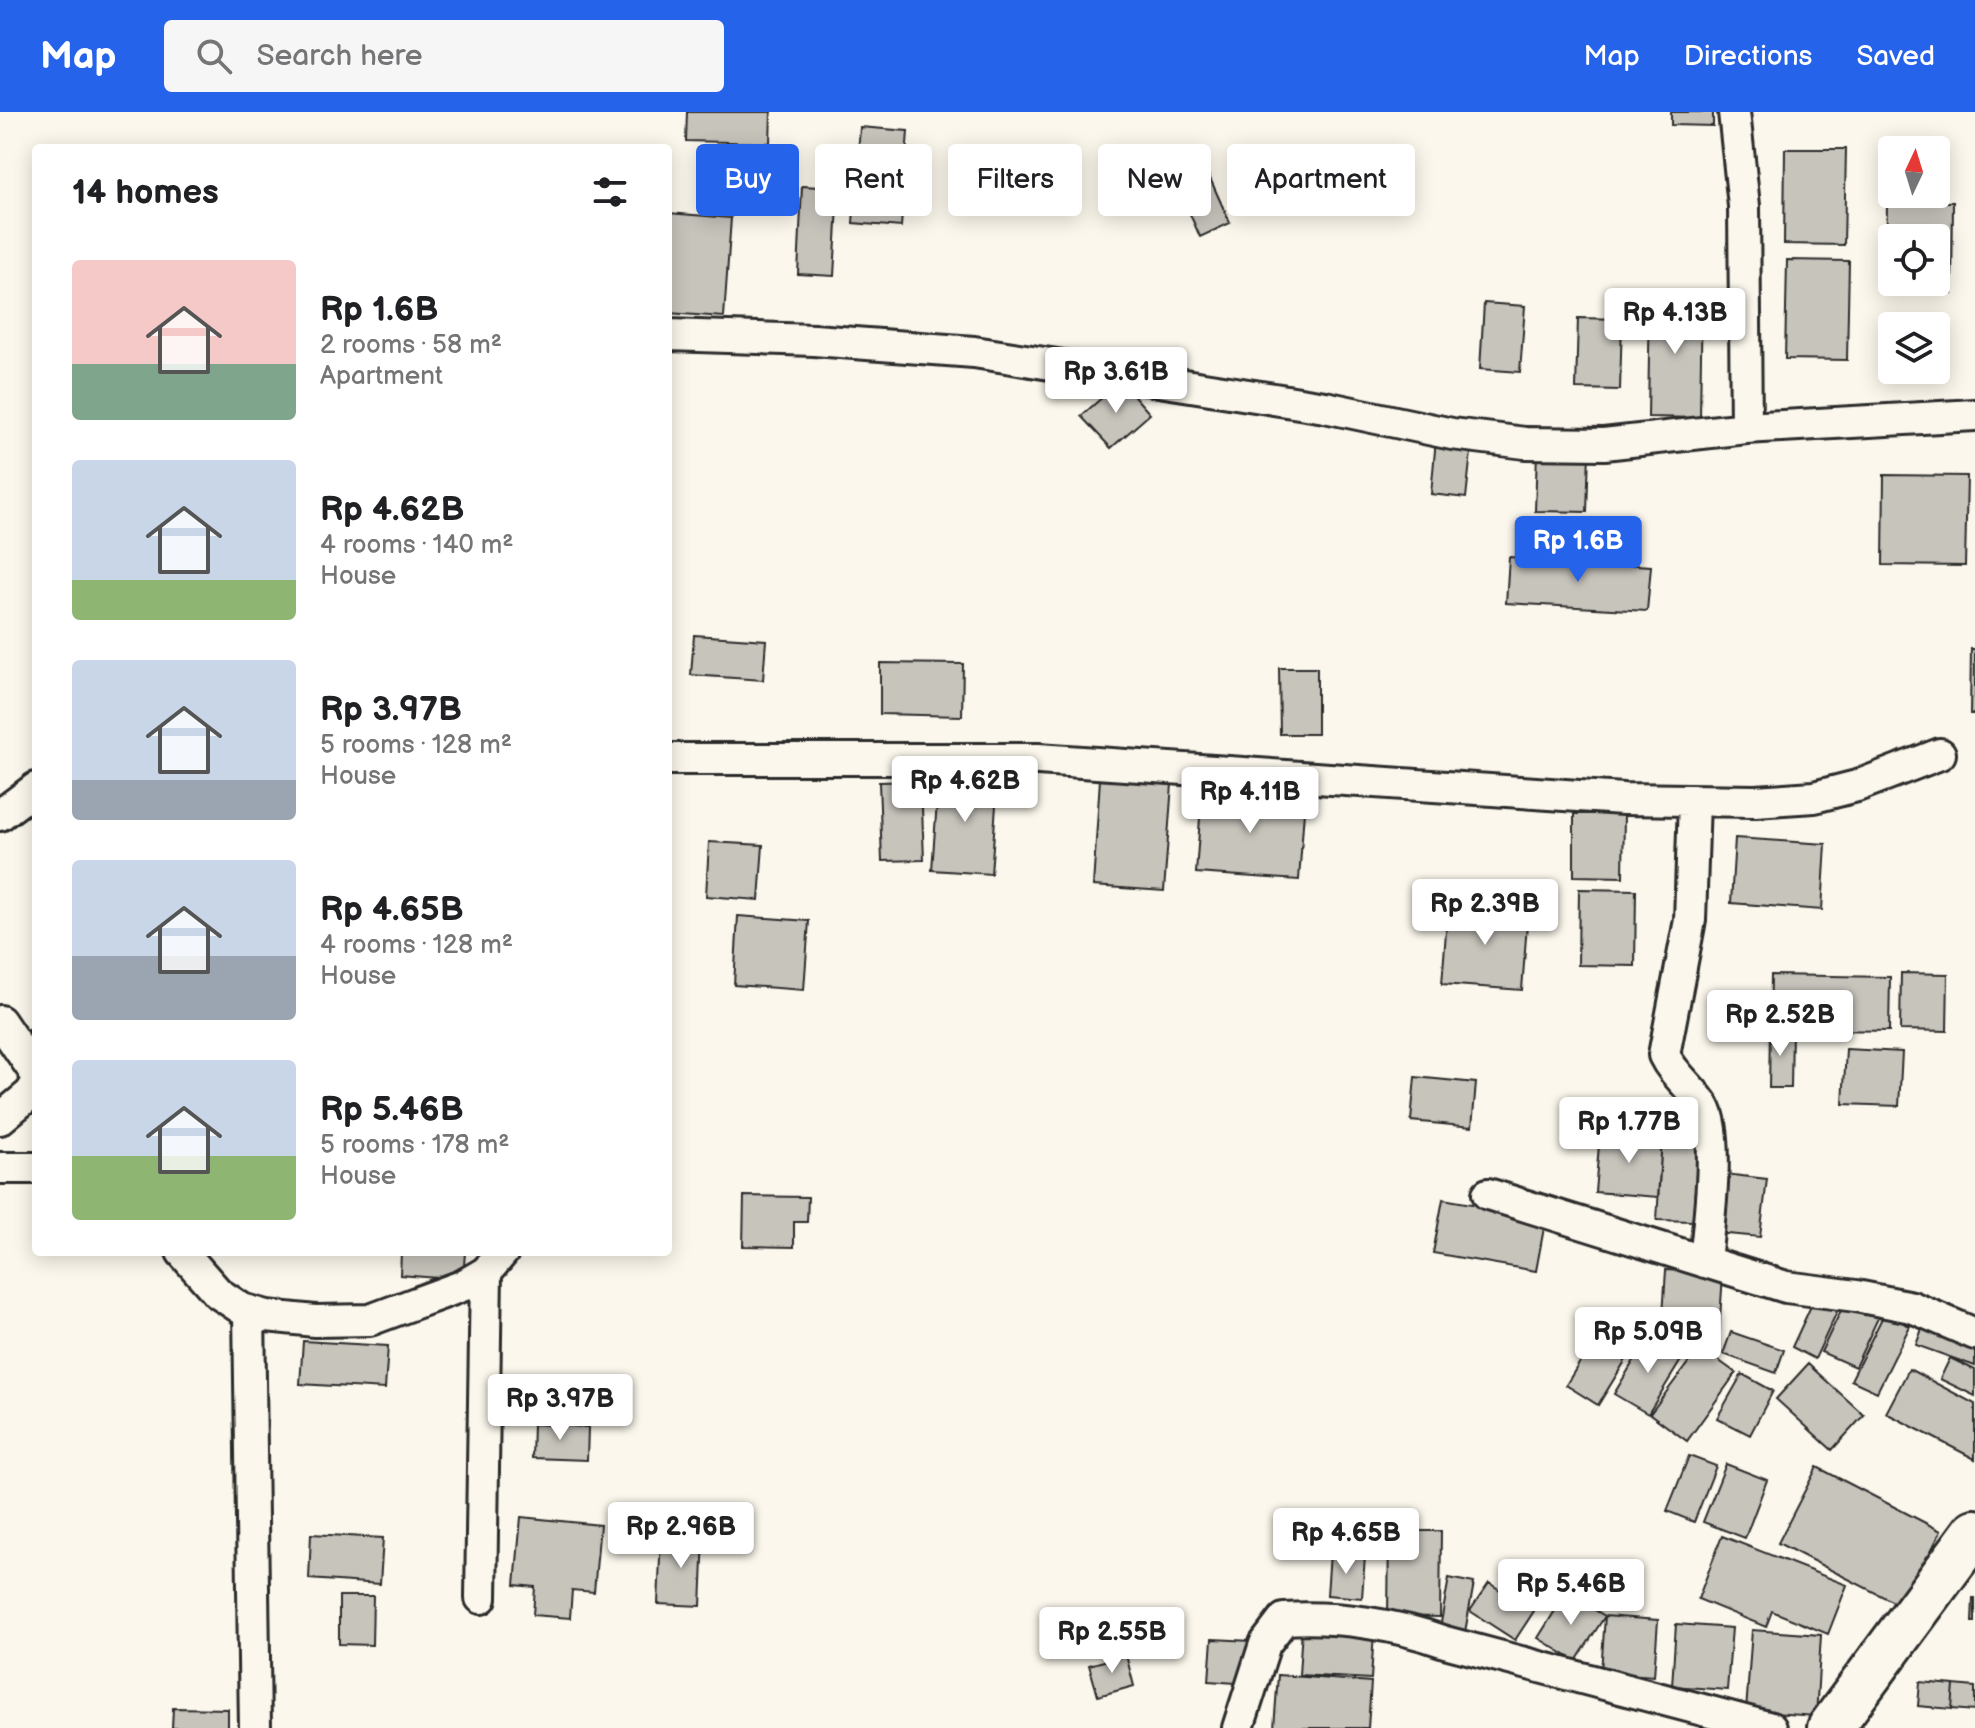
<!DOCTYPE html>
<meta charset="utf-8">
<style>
:root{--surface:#fff;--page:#f6f6f6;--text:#202124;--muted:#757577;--accent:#2563eb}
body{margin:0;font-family:"Balsamiq Sans",sans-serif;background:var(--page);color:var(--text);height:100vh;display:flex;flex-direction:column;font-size:30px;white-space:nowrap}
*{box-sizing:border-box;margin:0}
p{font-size:26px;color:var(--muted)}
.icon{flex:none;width:44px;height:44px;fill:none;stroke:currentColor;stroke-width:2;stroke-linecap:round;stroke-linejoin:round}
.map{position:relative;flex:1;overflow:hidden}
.side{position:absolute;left:32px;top:32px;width:640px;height:1112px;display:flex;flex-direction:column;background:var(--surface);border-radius:8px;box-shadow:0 4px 20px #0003}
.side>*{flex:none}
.banner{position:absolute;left:696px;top:32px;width:760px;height:72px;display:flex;gap:16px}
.needle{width:52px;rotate:4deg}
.buttons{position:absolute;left:1878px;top:24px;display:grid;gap:16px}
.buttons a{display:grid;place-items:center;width:72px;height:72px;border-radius:8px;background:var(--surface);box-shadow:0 4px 20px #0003;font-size:40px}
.price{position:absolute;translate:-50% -68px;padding:0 18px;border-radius:8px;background:#fff;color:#222;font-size:26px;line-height:52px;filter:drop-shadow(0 2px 4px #0008)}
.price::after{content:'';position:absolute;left:50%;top:48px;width:24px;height:18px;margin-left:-12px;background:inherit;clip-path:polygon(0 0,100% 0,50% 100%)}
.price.active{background:var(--accent);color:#fff}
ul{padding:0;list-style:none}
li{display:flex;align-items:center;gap:24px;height:200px;padding:0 40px}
li span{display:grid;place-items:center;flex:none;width:224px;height:160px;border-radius:8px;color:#555}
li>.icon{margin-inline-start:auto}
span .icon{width:96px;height:96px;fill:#fffc;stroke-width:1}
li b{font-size:34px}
h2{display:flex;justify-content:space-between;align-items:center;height:96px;padding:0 40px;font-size:34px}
.chip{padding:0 28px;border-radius:8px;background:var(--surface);box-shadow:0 4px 20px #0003;font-size:28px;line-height:72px}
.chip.active{background:var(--accent);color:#fff}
header{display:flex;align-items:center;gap:48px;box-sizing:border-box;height:112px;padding:0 40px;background:var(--accent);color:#fff}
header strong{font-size:38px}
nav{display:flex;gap:44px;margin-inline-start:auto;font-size:28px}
.search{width:560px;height:72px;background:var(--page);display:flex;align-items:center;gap:20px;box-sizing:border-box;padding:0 28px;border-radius:8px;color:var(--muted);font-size:30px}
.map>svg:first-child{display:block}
.building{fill:#c7c4bc;stroke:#2b2b2b;stroke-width:2;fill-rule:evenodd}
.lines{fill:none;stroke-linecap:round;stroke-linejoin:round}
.street-casing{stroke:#2b2b2b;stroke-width:36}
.primary-casing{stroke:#2b2b2b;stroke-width:50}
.street{stroke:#fbf7ec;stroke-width:30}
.primary{stroke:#fbf7ec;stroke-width:44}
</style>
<header>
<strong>Map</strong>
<div class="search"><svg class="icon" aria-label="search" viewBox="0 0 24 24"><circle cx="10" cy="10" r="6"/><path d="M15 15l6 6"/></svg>Search here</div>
<nav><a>Map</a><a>Directions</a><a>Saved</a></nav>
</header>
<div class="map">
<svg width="1975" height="1616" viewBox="0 0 1975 1616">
<rect width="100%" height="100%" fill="#fbf7ec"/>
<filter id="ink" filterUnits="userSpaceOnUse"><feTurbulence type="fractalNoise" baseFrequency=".0125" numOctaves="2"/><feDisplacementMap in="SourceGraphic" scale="16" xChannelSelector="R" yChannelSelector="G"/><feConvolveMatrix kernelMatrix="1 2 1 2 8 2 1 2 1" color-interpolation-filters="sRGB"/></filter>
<g filter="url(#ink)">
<!-- building -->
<path class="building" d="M687 0H771L770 31 686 29Z
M1671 0H1713V14L1671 13Z
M860 15 908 19 901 115 853 111Z
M1785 37H1846L1844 133 1784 132Z
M1209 64 1230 111 1200 125 1179 77Z
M802 74 839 76 834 164 798 162Z
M1887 89 1953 90 1952 181 1886 180ZM1892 126H1936V170H1892Z
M668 101 731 106 724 205 668 201Z
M1787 148 1849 149 1847 248 1785 247Z
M1650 181 1702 182 1700 306 1648 305Z
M1484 191 1525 194 1520 260 1480 257Z
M1578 206 1622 207 1620 278 1576 277Z
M1121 269 1150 302 1111 336 1081 304Z
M1436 327 1472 331 1466 386 1431 382Z
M1537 339 1589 340 1587 400 1535 399Z
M1884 363 1967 364 1965 454 1883 453Z
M1509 445 1651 454 1647 499 1506 491Z
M694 523 766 528 763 568 691 563Z
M1971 537H1975V602H1970Z
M880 551 963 552 962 604 880 602Z
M1279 556H1317V622H1280Z
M939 662 998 666 991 762 932 758Z
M1100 667 1172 672 1164 779 1093 774Z
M921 669 924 748 882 749 879 670Z
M1202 678 1305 685 1299 768 1196 761Z
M1574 702H1624L1623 765 1574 764Z
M1735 726 1826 732 1822 798 1731 791Z
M709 730 763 733 759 788 706 784Z
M1579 777 1636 778 1635 854 1578 853Z
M1448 793 1528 798 1522 878 1442 872Z
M738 804 809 809 804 878 734 873Z
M1901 861 1948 862 1947 919 1900 918Z
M1771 863 1890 865 1889 919 1770 917Z
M36 911V928L28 918Z
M1770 917H1792L1791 976H1769Z
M1846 937 1902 940 1899 994 1843 992Z
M1415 965 1476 971 1472 1015 1411 1009Z
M1600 1021 1662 1026 1658 1085 1595 1080Z
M1662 1026 1698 1029 1693 1109 1657 1108Z
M1724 1062 1767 1067 1760 1125 1717 1121Z
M744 1084 808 1085 807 1110H794V1135L743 1134Z
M1443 1087 1546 1105 1536 1159 1433 1141Z
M401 1140H465L463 1168 400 1163Z
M1666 1158 1723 1162 1719 1222 1662 1218Z
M1817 1181 1841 1191 1815 1247 1792 1235Z
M1846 1188 1879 1204 1855 1255 1821 1240Z
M1884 1202 1910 1214 1877 1280 1851 1268Z
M1925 1209 1975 1227V1254L1916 1233Z
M1602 1214 1635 1233 1598 1293 1566 1273Z
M1731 1220 1784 1238 1776 1261 1723 1242Z
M1648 1225 1683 1245 1648 1302 1614 1282Z
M303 1229 388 1234 385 1277 300 1272Z
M1700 1235 1736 1261 1687 1329 1650 1302Z
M1950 1246 1975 1258V1284L1940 1267Z
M1808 1252 1864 1303 1832 1338 1776 1287Z
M1909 1257 1975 1292V1347L1886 1301Z
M1742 1262 1773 1279 1750 1323 1717 1306Z
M533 1312 588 1315 587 1348 532 1346Z
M1689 1344 1716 1354 1694 1410 1667 1399Z
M1726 1352 1767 1368 1745 1426 1703 1410Z
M1817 1355 1941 1419 1903 1495 1778 1431Z
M521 1405 600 1413 594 1480 572 1478 570 1506 533 1503 535 1475 515 1473Z
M1389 1419H1441L1440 1505 1388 1504Z
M311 1422 383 1426 380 1472 309 1467Z
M661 1423 704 1425 701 1494 658 1492Z
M1722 1424 1847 1473 1828 1522 1772 1499 1766 1515 1698 1487Z
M1330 1441 1365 1444 1362 1486 1327 1483Z
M1449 1466 1474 1471 1465 1520 1440 1516Z
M1489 1471 1534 1499 1515 1528 1470 1499Z
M1566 1481 1605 1504 1576 1549 1538 1526Z
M339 1484H373L372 1533 339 1532Z
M1973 1486H1975V1510H1972Z
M1605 1504 1658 1508 1654 1564 1601 1560Z
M1676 1512 1732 1516 1727 1578 1672 1574Z
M1302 1516 1374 1520 1371 1567 1299 1563Z
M1752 1518 1821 1523 1816 1604 1746 1599Z
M1212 1527 1252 1529 1249 1572 1209 1569Z
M1126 1543 1134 1574 1098 1584 1089 1553Z
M1278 1563 1371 1570 1368 1616H1274Z
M1920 1570 1954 1573 1952 1597 1918 1594Z
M1954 1573 1975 1575V1599L1952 1597Z
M173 1596 228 1597V1616H172Z"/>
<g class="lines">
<!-- street casing -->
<g class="street-casing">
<path id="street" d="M1734 0 1744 94 1746 316
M668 223 814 228 974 240 1325 295 1452 322 1525 331 1604 332 1746 316 1975 303
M668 647H1038L1623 687 1755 689 1814 685 1857 674 1940 642
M1694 689 1690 808 1664 943C1674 964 1694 977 1705 996 1721 1025 1708 1115 1705 1150
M0 703 36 676
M0 909 36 962
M0 1007 30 982 36 973
M0 1056H36
M1488 1082 1786 1175 1856 1184 1912 1195 1975 1222
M182 1140 218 1181 242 1197 267 1204 315 1209 370 1208 413 1192 462 1174 486 1160 503 1140
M249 1199 255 1616
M481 1486 486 1160
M1238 1616 1265 1532 1284 1507C1338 1504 1395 1512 1445 1530L1771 1616"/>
</g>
<!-- primary casing -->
<g class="primary-casing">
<path id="primary" d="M1830 1616 1975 1420"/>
</g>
<!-- street -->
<use href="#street" class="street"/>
<!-- primary -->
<use href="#primary" class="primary"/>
</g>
</g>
</svg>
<div class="buttons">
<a><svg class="needle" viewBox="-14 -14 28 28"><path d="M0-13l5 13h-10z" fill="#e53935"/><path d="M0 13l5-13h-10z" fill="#757577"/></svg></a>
<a><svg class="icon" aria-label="locate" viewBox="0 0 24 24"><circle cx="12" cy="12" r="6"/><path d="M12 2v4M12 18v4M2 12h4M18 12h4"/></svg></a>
<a><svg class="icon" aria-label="layers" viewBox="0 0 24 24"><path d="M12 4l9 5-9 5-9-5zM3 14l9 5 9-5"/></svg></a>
</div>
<b class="price" style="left:1675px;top:244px">Rp 4.13B</b>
<b class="price" style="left:1116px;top:303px">Rp 3.61B</b>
<b class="price active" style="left:1578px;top:472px">Rp 1.6B</b>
<b class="price" style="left:965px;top:712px">Rp 4.62B</b>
<b class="price" style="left:1250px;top:723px">Rp 4.11B</b>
<b class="price" style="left:1485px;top:835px">Rp 2.39B</b>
<b class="price" style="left:1780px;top:946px">Rp 2.52B</b>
<b class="price" style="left:1629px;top:1053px">Rp 1.77B</b>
<b class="price" style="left:1648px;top:1263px">Rp 5.09B</b>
<b class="price" style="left:560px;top:1330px">Rp 3.97B</b>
<b class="price" style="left:681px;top:1458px">Rp 2.96B</b>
<b class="price" style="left:1346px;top:1464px">Rp 4.65B</b>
<b class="price" style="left:1571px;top:1515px">Rp 5.46B</b>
<b class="price" style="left:1112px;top:1563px">Rp 2.55B</b>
<div class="banner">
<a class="chip active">Buy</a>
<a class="chip">Rent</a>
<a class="chip">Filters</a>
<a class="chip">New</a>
<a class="chip">Apartment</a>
</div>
<section class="side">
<h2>14 homes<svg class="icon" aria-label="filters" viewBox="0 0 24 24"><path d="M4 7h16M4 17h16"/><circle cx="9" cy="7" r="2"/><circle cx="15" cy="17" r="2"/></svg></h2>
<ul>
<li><span style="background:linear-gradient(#f6c9c9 65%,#7fa58c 0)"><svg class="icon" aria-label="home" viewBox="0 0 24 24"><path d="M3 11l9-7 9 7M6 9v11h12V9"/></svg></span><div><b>Rp 1.6B</b><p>2 rooms · 58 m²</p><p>Apartment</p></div></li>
<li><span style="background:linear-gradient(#c9d6e8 75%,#8fb573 0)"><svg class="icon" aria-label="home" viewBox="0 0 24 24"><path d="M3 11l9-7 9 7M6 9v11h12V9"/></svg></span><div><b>Rp 4.62B</b><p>4 rooms · 140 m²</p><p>House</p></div></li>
<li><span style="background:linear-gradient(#c9d6e8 75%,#9aa5b1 0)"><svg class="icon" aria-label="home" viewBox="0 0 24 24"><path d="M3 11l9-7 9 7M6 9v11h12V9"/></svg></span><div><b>Rp 3.97B</b><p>5 rooms · 128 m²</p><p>House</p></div></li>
<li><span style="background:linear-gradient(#c9d6e8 60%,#9aa5b1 0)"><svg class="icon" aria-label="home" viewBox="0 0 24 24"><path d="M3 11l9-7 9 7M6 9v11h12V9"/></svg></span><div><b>Rp 4.65B</b><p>4 rooms · 128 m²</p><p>House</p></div></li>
<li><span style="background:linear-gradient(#c9d6e8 60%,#8fb573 0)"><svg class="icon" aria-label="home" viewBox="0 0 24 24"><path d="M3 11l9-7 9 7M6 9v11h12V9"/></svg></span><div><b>Rp 5.46B</b><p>5 rooms · 178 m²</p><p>House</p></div></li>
</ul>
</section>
</div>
